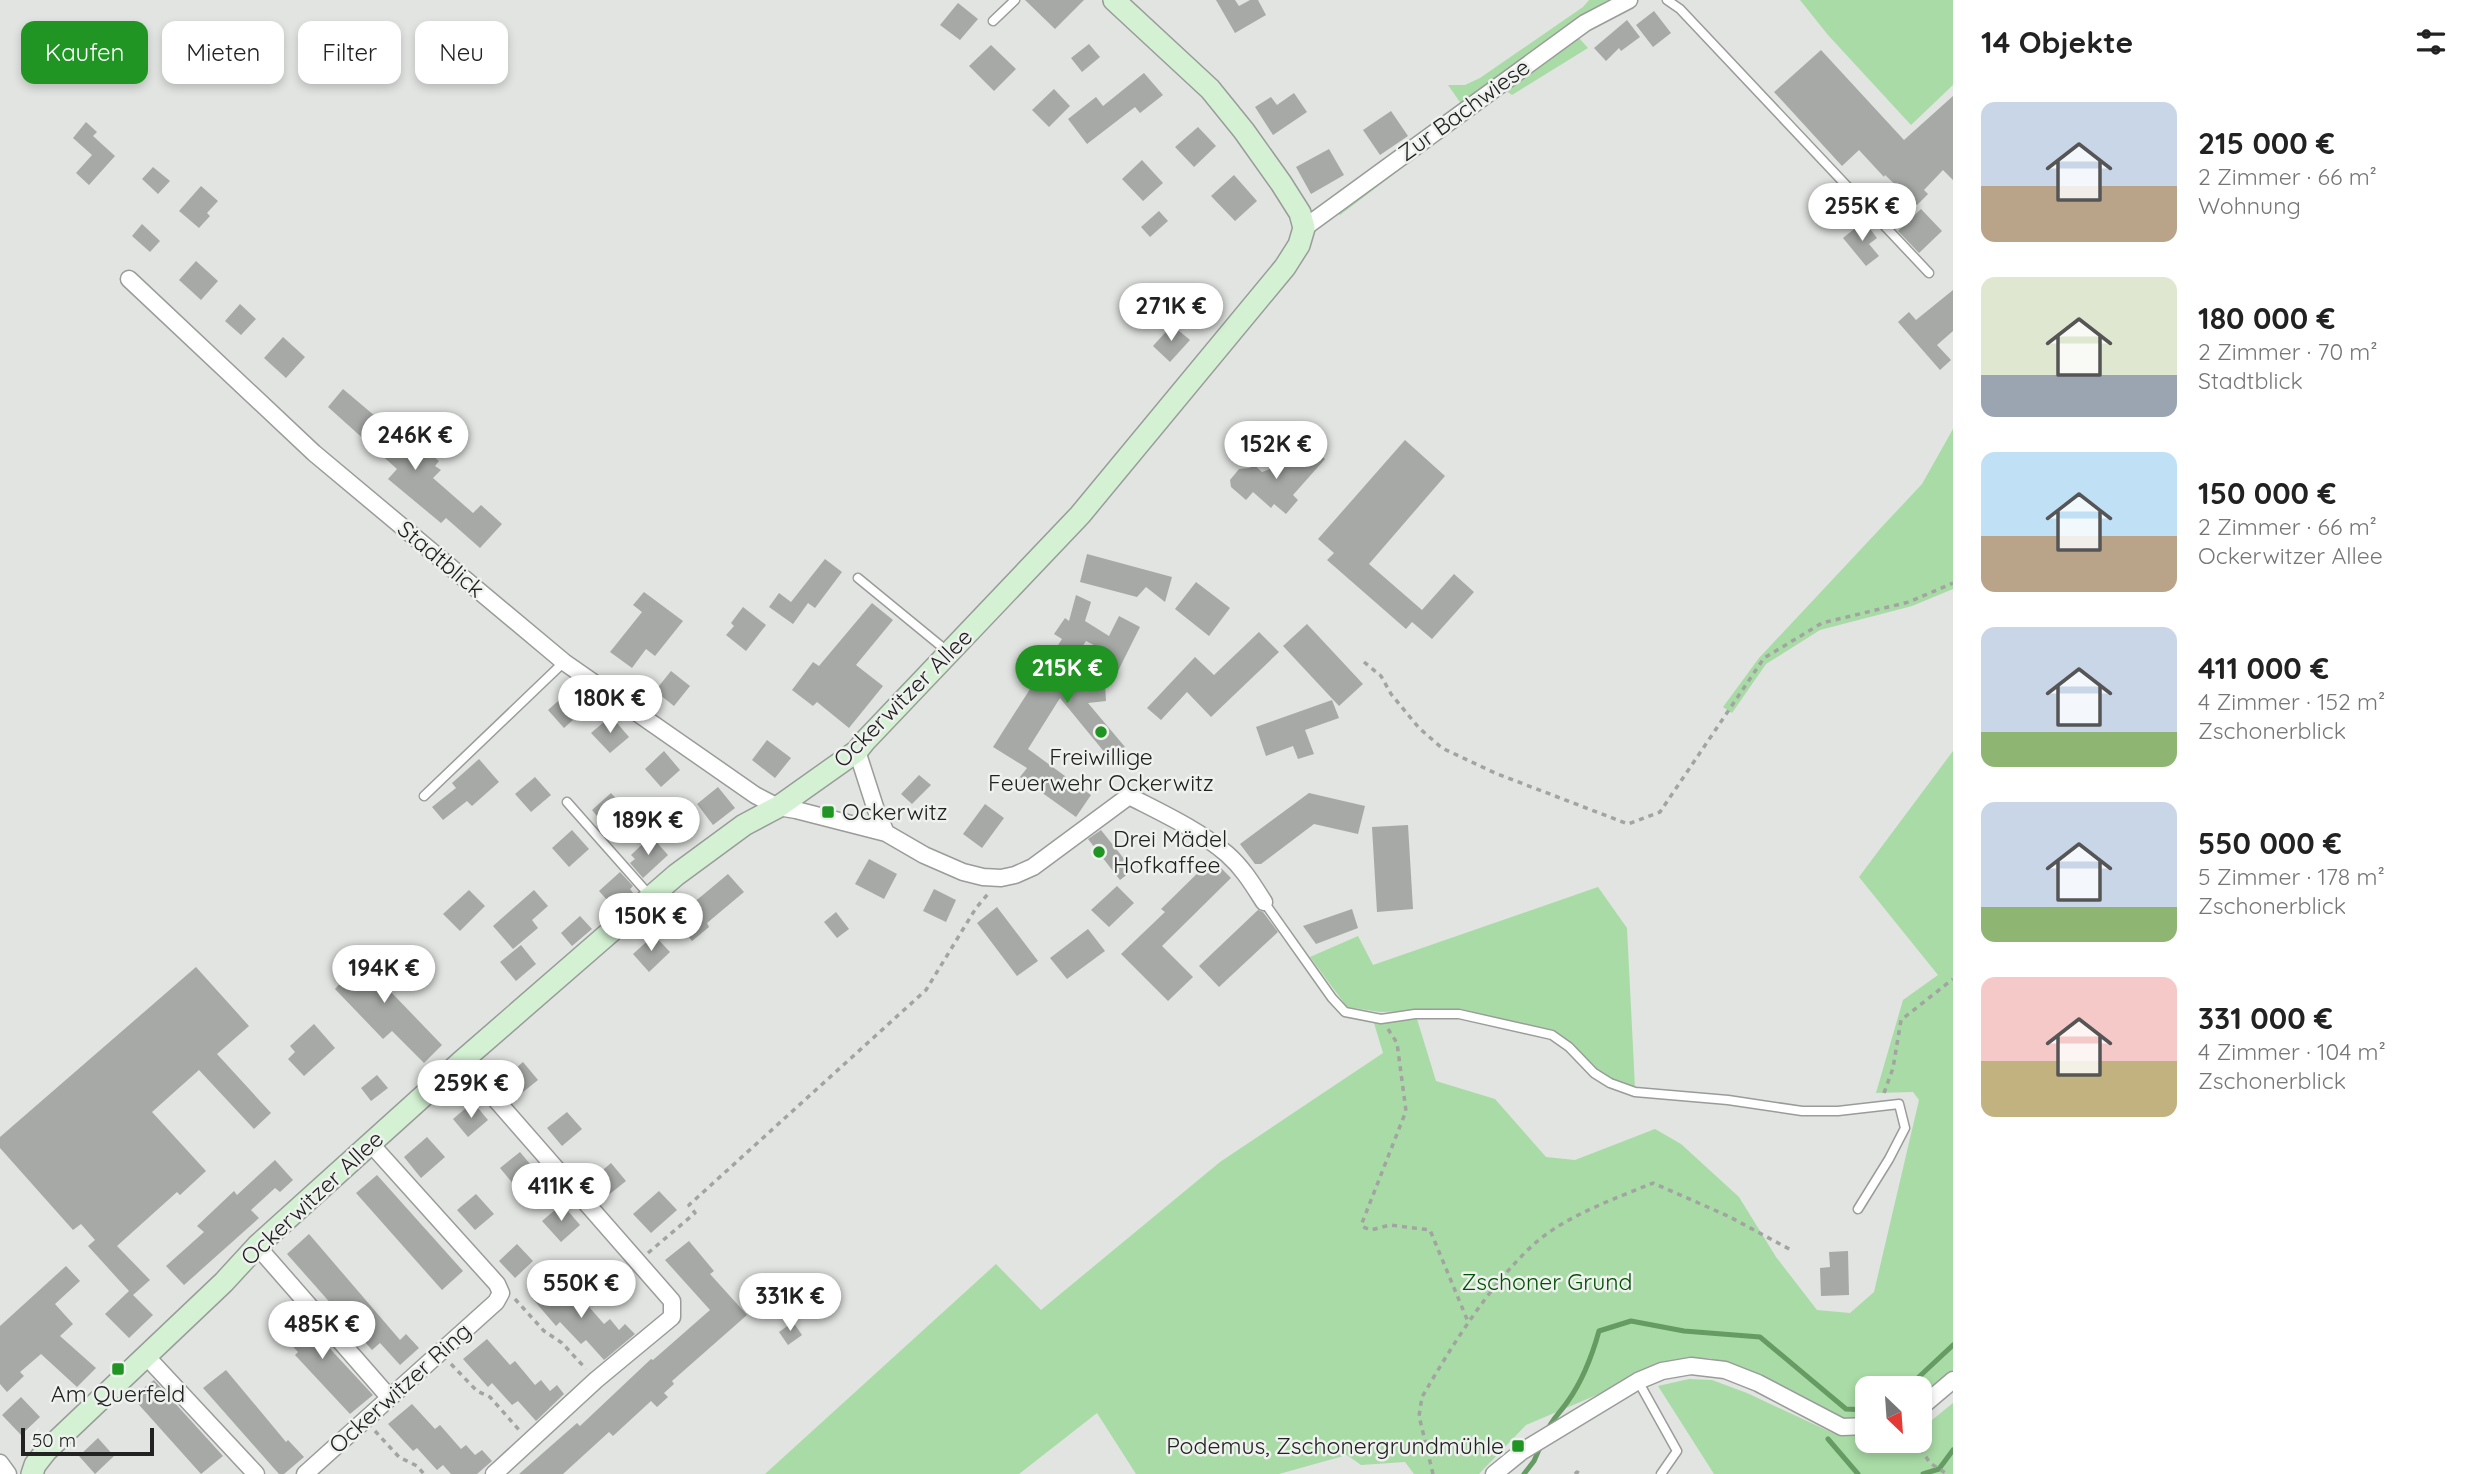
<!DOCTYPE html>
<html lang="de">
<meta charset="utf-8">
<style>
:root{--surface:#fff;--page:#f2f2f2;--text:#222;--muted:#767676;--accent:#219524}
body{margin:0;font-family:Quicksand,sans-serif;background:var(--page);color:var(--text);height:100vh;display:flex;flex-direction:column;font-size:26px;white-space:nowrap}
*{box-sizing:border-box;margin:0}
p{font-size:23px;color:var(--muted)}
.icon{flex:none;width:38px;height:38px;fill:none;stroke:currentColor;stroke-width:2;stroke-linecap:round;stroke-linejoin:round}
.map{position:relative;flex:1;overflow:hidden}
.panel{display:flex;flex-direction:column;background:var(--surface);width:525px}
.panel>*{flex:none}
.top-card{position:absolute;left:21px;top:21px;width:665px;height:63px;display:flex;gap:14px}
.needle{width:46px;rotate:155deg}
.tools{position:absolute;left:1855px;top:1376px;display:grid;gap:14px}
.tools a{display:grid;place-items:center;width:77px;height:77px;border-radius:14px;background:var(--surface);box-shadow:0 4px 10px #0003;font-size:35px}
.scale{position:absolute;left:21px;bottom:18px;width:133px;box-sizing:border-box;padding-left:7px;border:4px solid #212221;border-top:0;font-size:19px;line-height:24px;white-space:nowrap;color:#212221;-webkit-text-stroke:5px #eef1ee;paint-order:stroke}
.price{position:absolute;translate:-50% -60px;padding:0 16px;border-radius:24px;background:#fff;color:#222;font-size:23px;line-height:46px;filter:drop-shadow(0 2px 4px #0008)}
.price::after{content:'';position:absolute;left:50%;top:42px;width:21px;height:16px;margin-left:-10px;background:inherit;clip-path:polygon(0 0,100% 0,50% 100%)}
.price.selected{background:var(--accent);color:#fff}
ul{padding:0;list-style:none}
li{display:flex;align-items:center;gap:21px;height:175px;padding:0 28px}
li span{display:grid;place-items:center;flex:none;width:196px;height:140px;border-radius:14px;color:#555}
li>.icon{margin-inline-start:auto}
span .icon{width:84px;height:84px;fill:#fffc;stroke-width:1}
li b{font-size:30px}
h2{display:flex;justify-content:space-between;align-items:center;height:84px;padding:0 28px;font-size:30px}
.chip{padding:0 24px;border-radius:14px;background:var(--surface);box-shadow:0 4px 10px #0003;font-size:24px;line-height:63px}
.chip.selected{background:var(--accent);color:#fff}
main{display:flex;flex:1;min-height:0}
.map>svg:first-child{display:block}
.green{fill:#a9dba6}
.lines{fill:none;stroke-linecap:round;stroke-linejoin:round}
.stream{stroke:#679b64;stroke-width:5}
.building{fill:#a6a9a6}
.lane-casing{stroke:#999c99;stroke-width:11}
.street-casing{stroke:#999c99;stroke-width:19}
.secondary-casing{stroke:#999c99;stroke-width:24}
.path{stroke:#a2a4a1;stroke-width:3.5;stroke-dasharray:5 5;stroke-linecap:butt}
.lane{stroke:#fff;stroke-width:8}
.street{stroke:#fff;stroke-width:16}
.secondary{stroke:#d4f2d3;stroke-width:21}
.poi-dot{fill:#219524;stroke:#eef1ee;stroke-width:2.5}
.labels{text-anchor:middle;stroke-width:5;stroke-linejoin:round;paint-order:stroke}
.street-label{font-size:23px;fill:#212221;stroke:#eef1ee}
.poi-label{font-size:23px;fill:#212221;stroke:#eef1ee}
.park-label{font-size:23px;fill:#005203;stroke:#eef1ee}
</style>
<main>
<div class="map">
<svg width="1953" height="1474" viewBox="0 0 1953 1474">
<rect width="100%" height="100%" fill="#e1e4e0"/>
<!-- green -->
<path class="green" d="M1589 0H1617L1462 105 1448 85H1465L1480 78 1583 7Z
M1800 0H1953V85L1911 125 1828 35Z
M1578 37 1588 48 1512 95 1505 90 1340 215 1336 211Z
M1953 429V589L1912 606 1820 630 1766 664 1732 713 1723 707 1759 658 1922 484Z
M1953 751V1370L1920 1400V1388H1867V1419H1845L1760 1376 1710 1358 1679 1360 1526 1425 1479 1474H1414L1405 1462 1361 1465 1347 1455 1279 1474H1136L1097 1413 1019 1474H765L996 1264 1041 1310 1220 1162 1383 1053 1374 1023 1417 1019 1436 1081 1495 1099 1546 1157 1575 1160 1655 1129 1681 1144 1739 1197 1776 1257 1817 1310 1850 1313 1874 1292 1919 1100 1913 1092 1876 1093 1903 1000 1938 975 1859 877Z
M1598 887 1627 928 1635 1088 1613 1080 1598 1070 1556 1032 1458 1010 1380 1012 1347 1007 1310 957 1358 936 1373 965Z
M1689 1379 1712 1380 1747 1393 1835 1434 1867 1436V1440H1900L1902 1444 1920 1440V1425L1932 1420 1953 1403V1474H1714L1658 1386Z"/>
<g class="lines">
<!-- stream -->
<path class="stream" d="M1907 1388 1953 1345
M1546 1433C1551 1420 1560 1413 1568 1401 1583 1380 1592 1356 1599 1331L1631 1321 1684 1331 1760 1337 1846 1409 1867 1410
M1828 1439 1858 1474
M1524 1474 1534 1461 1541 1445
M1923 1474 1939 1469 1953 1450"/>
</g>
<!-- building -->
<path class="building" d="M1025 0H1084L1055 29Z
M1216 0H1235L1239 6 1250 0H1258L1266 15 1235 33Z
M958 3 978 19 960 40 940 25Z
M1654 11 1671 33 1653 47 1636 25Z
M1627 20 1640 37 1621 51 1619 48 1606 61 1594 48Z
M1089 44 1100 57 1082 72 1071 58Z
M991 45 1016 69 994 91 969 66Z
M1821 50 1904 140 1953 96V180L1943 170 1924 190 1928 194 1917 205 1885 175 1884 177 1859 150 1842 166 1774 92Z
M1144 73 1163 95 1140 113 1135 107 1087 144 1068 119 1096 97 1103 106Z
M1054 89 1070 106 1049 127 1032 110Z
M1294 93 1307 112 1273 135 1255 107 1271 97 1277 105Z
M1391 111 1408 136 1380 155 1363 130Z
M86 122 97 132 93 136 115 156 89 185 76 173 92 155 73 138Z
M1198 127 1216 146 1194 167 1175 147Z
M1329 149 1344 175 1311 194 1296 167Z
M1142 160 1163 183 1143 201 1122 179Z
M153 167 170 181 158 194 142 179Z
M1234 175 1257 201 1235 221 1211 196Z
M201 186 218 201 207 213 210 216 199 228 179 211Z
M1921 209 1942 231 1919 253 1898 231Z
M1159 211 1168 221 1150 237 1141 227Z
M1864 221 1877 238 1869 244 1879 256 1866 266 1843 238Z
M142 224 160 241 150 252 132 236Z
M196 261 218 281 201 300 179 280Z
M1953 290V331L1937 345 1951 360 1940 370 1898 322 1909 312 1916 320Z
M240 304 256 319 241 335 225 321Z
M1172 325 1190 340 1170 362 1153 346Z
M283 337 305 357 286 378 264 358Z
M343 389 414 449 419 444 439 461 435 466 441 470 433 478 473 513 481 505 502 524 480 548 446 518 441 523 388 479 397 469 328 407Z
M1405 440 1445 476 1369 564 1422 610 1454 574 1474 592 1432 639 1412 622 1406 629 1327 560 1334 553 1318 539Z
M1317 452 1325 459 1293 495 1298 500 1286 514 1274 504 1271 508 1253 492 1246 500 1231 487 1230 480 1239 469 1250 468 1253 464 1262 472Z
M1087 554 1172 577 1165 602 1146 587 1137 597 1080 582Z
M825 559 842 572 815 608 808 603 793 624 769 607 779 593 791 602Z
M1196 582 1230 608 1209 636 1175 609Z
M644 592 683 621 655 656 646 649 632 668 610 652 642 612 633 605Z
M1076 595 1091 602 1085 621 1109 636 1119 616 1140 627 1114 679 1102 673 1111 654 1086 641 1056 688 1105 684 1106 701 1088 703 1125 747 1110 759 1060 698 1028 749 1091 795 1076 817 1020 777 1027 768 993 747 1062 639 1054 634 1065 618 1069 621Z
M872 603 893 620 856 665 883 686 849 728 817 702 813 706 792 690 813 662 819 666Z
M743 607 766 625 746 651 726 635 734 626 731 623Z
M1307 624 1363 684 1339 706 1283 646Z
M1259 632 1279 652 1211 717 1187 692 1161 720 1147 708 1195 657 1214 675Z
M671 671 690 686 674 706 655 691Z
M567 693 583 711 564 728 548 710Z
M1332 700 1339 718 1305 730 1314 754 1298 759 1293 746 1266 756 1256 727Z
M611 716 629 737 610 753 591 733Z
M767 740 791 758 775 778 752 760Z
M664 751 680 770 661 787 645 769Z
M479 759 499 782 472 806 467 801 443 820 432 807 456 788 452 783Z
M919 775 931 785 912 804 901 794Z
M535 777 551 795 531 812 515 794Z
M718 787 735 808 713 825 697 804Z
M611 793 625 808 605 826 592 810Z
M1309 793 1365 806 1358 834 1314 824 1261 864H1255L1240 844Z
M985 804 1004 818 982 848 963 834Z
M1408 825 1413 909 1377 912 1372 827Z
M572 830 589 849 569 867 552 848Z
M1101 830 1133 870 1120 880 1088 839Z
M651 836 668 855 643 878 630 863 635 859 631 855Z
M869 859 897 874 884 899 855 884Z
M1212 859 1231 878 1162 946 1193 977 1168 1001 1121 954 1165 912 1161 909Z
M620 872 633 886 630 889 634 894 616 910 599 891Z
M728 874 744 892 707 923 709 927 692 941 674 919Z
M1117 886 1134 903 1109 927 1091 910Z
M934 889 956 900 946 922 923 911Z
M469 890 485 906 460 931 443 914Z
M534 890 548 906 532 920 538 928 513 949 493 926Z
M997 907 1038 961 1017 976 977 923Z
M1352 909 1358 928 1316 944 1303 926Z
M1258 910 1263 912 1278 932 1219 987 1199 966Z
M836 912 849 929 837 938 824 922Z
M580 916 592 929 572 946 561 933Z
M1088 929 1105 951 1067 979 1050 958Z
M654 935 670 952 649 972 633 954Z
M521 945 536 964 516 981 500 962Z
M363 948 395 980 388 986 391 989 389 990 442 1045 424 1063 392 1031 383 1039 335 989 349 973 343 967Z
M196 967 249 1026 217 1054 271 1113 254 1129 199 1070 152 1112 206 1171 180 1195 177 1192 117 1246 150 1280 133 1295 153 1315 129 1338 105 1314 129 1291 88 1246 95 1240 81 1224 73 1230 0 1148V1137Z
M314 1024 335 1048 304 1076 288 1059 295 1052 290 1046Z
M523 1062 538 1080 518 1096 503 1079Z
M377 1075 388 1088 371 1101 361 1088Z
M473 1102 488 1120 468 1137 453 1119Z
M567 1112 582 1129 562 1146 547 1128Z
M427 1137 445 1157 421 1178 404 1157Z
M520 1152 535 1170 515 1186 500 1168Z
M275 1160 293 1180 280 1192 275 1188 251 1210 259 1218 184 1285 166 1266 204 1232 197 1226 234 1191 237 1195Z
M611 1163 626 1181 606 1197 591 1180Z
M377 1175 463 1271 442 1290 356 1193Z
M659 1191 677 1210 651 1233 633 1214Z
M476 1194 494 1214 475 1230 457 1210Z
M562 1204 580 1225 561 1242 542 1221Z
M309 1234 400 1340 406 1334 419 1348 400 1365 380 1343 372 1350 287 1254Z
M689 1241 714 1271 710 1274 747 1315 672 1381 674 1384 664 1393 668 1397 657 1407 651 1401 613 1436 609 1432 563 1474H519L577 1423 580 1426 651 1359 653 1360 710 1310 665 1260Z
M517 1244 533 1261 515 1278 499 1261Z
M1848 1251 1849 1295 1821 1296 1820 1268 1830 1267 1829 1252Z
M66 1266 80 1281 55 1304 73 1324 60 1336 96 1368 77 1387 41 1354 20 1372 24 1376 7 1392 0 1384V1326Z
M556 1279 579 1304 583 1300 604 1324 610 1319 619 1330 625 1324 635 1334 604 1360 586 1340 581 1344 560 1322 556 1326 532 1298Z
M295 1305 310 1323 308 1325 373 1395 350 1414 295 1355 298 1352 272 1324Z
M793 1322 802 1335 788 1345 779 1332Z
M487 1339 510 1365 515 1361 535 1385 541 1380 550 1391 557 1385 564 1394 536 1421 518 1401 512 1405 492 1383 488 1387 463 1359Z
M226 1370 286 1442 288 1440 304 1457 284 1474H279L203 1388Z
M154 1380 223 1456 201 1474 132 1397Z
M21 1397 40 1417 21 1435 2 1415Z
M412 1404 435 1429 440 1425 461 1449 466 1445 475 1455 482 1450 492 1461 477 1474H451L443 1465 437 1470 417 1448 413 1451 388 1424Z
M98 1438 114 1456 95 1474 79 1456Z"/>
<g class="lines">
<!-- lane casing -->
<g class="lane-casing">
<path id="lane" d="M1667 0 1680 9 1929 273
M993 21 1015 0
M858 578 947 651
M424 796 564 662
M567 802 651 897
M1264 902 1332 998 1345 1012 1381 1019 1415 1014H1459L1552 1035 1569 1047 1594 1073 1610 1083 1635 1092 1728 1100 1802 1111H1838L1899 1104 1905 1128 1889 1159 1858 1209
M1638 1381 1677 1451 1661 1474"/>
</g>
<!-- street casing -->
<g class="street-casing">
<path id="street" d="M1304 228 1585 23 1629 0
M129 279 314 453 564 662 755 795 778 807 796 810 886 833 924 855 963 872 983 877 1001 878 1015 875 1033 867 1129 796C1162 813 1199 830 1227 854 1243 868 1253 885 1264 902
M857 751 876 810 886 833
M462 1061 672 1301V1317L596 1380 494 1474
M257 1246 389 1397
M146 1356 256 1474
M1920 1408 1953 1380
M0 1463 8 1474
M305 1474 496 1302 501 1293 497 1284 370 1143
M1494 1474 1521 1452 1638 1381 1662 1371 1691 1366 1725 1370 1758 1383 1842 1427 1867 1426"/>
</g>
<!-- secondary casing -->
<g class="secondary-casing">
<path id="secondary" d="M32 1474 35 1465 46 1451 224 1282 257 1246 462 1061 676 875 744 825 778 807 857 751 865 741 1080 515 1285 267 1299 245 1304 228 1300 213 1281 183 1244 131 1210 89 1114 0"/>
</g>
<!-- path -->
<path class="path" d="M1364 662 1381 676 1391 694 1419 728 1442 748 1495 773 1628 824 1660 812 1764 658 1822 623 1909 602 1953 583
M1388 1029 1397 1043 1406 1111 1362 1223 1363 1227 1371 1230 1390 1225 1430 1230 1469 1324
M1884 1093 1893 1068 1901 1020 1953 979
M648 1253 695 1213 689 1205 926 990 976 908 988 894
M515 1299 544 1331 562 1343 586 1369
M451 1364 477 1391 490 1397 520 1431
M375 1431 399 1457 417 1466 424 1474
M1915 1440 1930 1463 1947 1474
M1433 1474 1419 1416 1422 1397C1453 1344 1488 1287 1533 1245 1565 1216 1614 1199 1653 1183L1728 1216 1793 1251
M1575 1474 1577 1472 1580 1474"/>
<!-- lane -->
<use href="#lane" class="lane"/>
<!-- street -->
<use href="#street" class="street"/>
<!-- secondary -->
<use href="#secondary" class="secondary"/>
</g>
<!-- markers -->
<g class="poi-dot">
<circle cx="1101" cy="732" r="7"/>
<rect x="821" y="805" width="14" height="14" rx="3.5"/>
<circle cx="1099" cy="852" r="7"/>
<rect x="111" y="1362" width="14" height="14" rx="3.5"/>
<rect x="1511" y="1439" width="14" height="14" rx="3.5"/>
</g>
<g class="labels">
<!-- street labels -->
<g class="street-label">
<text transform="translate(1464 110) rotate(-36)" y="8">Zur Bachwiese</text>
<text transform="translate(441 559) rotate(40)" y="8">Stadtblick</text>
<text transform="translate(903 698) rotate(-45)" y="8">Ockerwitzer Allee</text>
<text transform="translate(312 1198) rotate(-43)" y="8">Ockerwitzer Allee</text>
<text transform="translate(400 1388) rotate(-42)" y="8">Ockerwitzer Ring</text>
</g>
<!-- poi labels -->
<g class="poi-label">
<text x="1101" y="765">Freiwillige<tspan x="1101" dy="26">Feuerwehr Ockerwitz</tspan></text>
<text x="842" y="820" text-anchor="start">Ockerwitz</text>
<text x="1113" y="847" text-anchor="start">Drei Mädel<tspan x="1113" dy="26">Hofkaffee</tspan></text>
<text x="118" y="1402">Am Querfeld</text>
<text x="1504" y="1454" text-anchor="end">Podemus, Zschonergrundmühle</text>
</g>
<!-- park labels -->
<g class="park-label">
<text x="1547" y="1290">Zschoner Grund</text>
</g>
</g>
</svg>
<div class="tools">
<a><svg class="needle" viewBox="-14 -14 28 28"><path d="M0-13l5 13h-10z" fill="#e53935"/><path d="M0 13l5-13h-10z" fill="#767676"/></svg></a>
</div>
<div class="scale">50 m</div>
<b class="price" style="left:1862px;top:243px">255K €</b>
<b class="price" style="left:1171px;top:343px">271K €</b>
<b class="price" style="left:415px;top:472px">246K €</b>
<b class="price" style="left:1276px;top:481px">152K €</b>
<b class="price selected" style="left:1067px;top:705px">215K €</b>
<b class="price" style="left:610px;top:735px">180K €</b>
<b class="price" style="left:648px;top:857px">189K €</b>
<b class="price" style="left:651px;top:953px">150K €</b>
<b class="price" style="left:384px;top:1005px">194K €</b>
<b class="price" style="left:471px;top:1120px">259K €</b>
<b class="price" style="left:561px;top:1223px">411K €</b>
<b class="price" style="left:581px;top:1320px">550K €</b>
<b class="price" style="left:790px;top:1333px">331K €</b>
<b class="price" style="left:322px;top:1361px">485K €</b>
<div class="top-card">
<a class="chip selected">Kaufen</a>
<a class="chip">Mieten</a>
<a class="chip">Filter</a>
<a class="chip">Neu</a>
</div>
</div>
<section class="panel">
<h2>14 Objekte<svg class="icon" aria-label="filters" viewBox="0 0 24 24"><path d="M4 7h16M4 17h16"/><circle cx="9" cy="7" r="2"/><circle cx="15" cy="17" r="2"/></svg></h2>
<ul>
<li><span style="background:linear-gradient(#c9d6e8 60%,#b9a48a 0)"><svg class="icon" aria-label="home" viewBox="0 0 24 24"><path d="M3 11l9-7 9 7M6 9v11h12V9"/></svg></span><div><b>215 000 €</b><p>2 Zimmer · 66 m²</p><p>Wohnung</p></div></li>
<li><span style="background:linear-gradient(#dfe7d0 70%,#9aa5b1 0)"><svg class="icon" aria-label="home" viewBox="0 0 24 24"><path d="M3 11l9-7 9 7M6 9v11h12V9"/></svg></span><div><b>180 000 €</b><p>2 Zimmer · 70 m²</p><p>Stadtblick</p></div></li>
<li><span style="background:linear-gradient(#bfe0f5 60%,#b9a48a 0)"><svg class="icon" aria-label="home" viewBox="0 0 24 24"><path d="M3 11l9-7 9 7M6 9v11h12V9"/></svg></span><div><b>150 000 €</b><p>2 Zimmer · 66 m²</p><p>Ockerwitzer Allee</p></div></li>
<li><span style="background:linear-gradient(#c9d6e8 75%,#8fb573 0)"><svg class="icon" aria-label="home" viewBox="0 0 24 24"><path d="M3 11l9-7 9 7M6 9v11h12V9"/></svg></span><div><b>411 000 €</b><p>4 Zimmer · 152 m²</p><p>Zschonerblick</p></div></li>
<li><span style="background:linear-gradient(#c9d6e8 75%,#8fb573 0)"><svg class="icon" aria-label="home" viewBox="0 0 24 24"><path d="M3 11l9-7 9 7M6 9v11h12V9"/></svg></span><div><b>550 000 €</b><p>5 Zimmer · 178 m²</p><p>Zschonerblick</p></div></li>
<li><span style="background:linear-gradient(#f6c9c9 60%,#c2b280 0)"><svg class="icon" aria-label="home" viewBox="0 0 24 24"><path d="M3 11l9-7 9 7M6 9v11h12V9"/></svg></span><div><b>331 000 €</b><p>4 Zimmer · 104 m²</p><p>Zschonerblick</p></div></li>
</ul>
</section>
</main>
